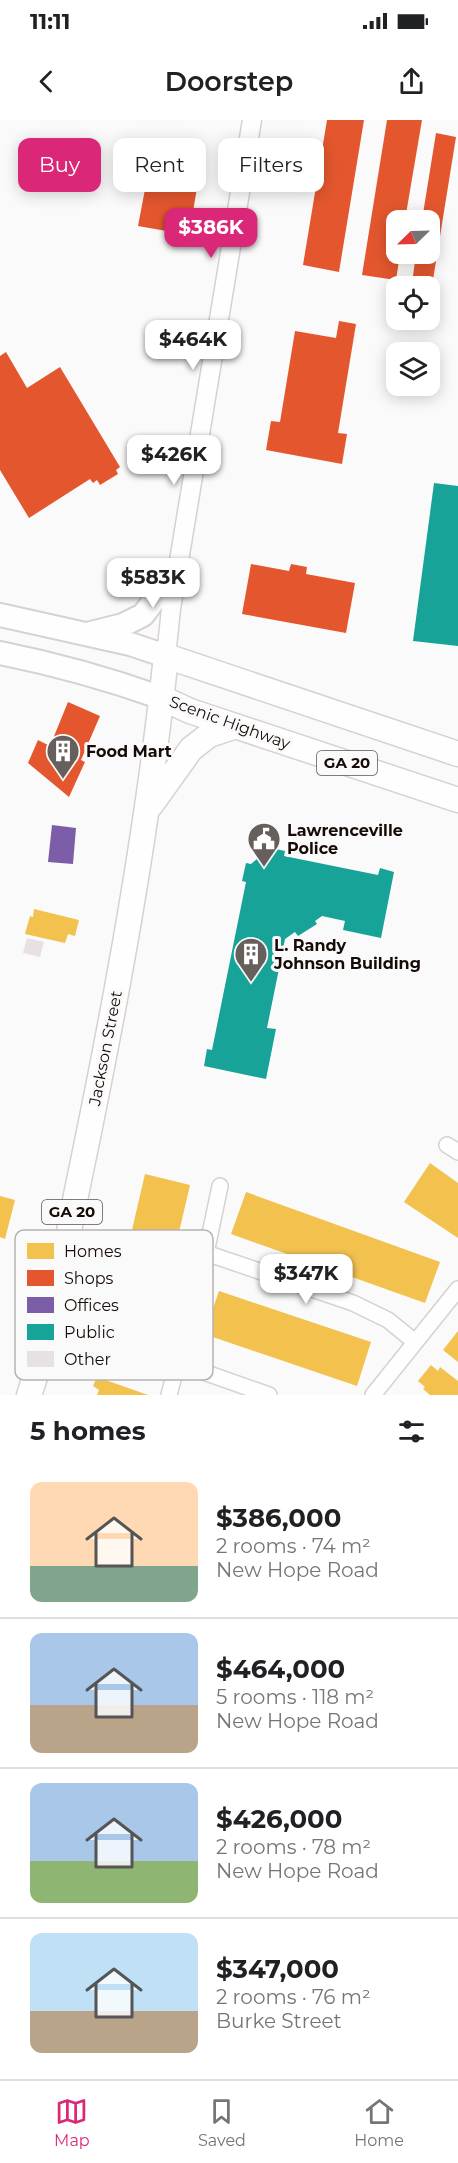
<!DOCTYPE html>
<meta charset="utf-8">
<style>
:root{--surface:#fff;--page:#f2f2f2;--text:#202124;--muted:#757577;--line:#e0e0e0;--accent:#db2777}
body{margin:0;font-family:Montserrat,sans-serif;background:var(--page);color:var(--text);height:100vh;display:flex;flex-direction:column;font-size:22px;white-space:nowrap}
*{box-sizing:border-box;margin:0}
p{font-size:20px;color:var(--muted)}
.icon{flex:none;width:33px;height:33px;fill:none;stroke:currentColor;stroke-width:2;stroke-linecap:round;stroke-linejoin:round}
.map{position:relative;height:1275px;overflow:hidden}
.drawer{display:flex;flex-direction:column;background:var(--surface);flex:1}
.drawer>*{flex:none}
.hud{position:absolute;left:18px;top:18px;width:423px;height:54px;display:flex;gap:12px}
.needle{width:39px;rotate:247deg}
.fabs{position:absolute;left:386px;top:90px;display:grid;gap:12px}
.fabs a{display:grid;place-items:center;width:54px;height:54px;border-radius:12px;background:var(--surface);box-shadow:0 3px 15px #0003;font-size:30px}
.price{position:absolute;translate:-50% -51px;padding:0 14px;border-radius:12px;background:#fff;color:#222;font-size:20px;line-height:39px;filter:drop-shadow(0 2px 3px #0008)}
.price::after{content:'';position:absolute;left:50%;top:36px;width:18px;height:14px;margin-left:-9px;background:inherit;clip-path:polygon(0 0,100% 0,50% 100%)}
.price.active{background:var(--accent);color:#fff}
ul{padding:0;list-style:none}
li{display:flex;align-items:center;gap:18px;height:150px;padding:0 30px}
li+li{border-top:2px solid var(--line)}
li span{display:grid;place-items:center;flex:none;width:168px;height:120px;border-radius:12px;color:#555}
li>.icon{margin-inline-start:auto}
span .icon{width:72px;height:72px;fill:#fffc;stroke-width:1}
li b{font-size:26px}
h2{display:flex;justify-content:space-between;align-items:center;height:72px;padding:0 30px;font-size:26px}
.tag{padding:0 21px;border-radius:12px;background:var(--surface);box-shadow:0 3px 15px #0003;font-size:21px;line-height:54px}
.tag.active{background:var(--accent);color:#fff}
.status{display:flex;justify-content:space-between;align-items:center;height:42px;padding:0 30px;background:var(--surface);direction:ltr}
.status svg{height:16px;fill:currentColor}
header{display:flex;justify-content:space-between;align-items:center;height:78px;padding:0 30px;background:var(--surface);font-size:27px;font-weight:600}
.tab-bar{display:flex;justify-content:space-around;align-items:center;height:84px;border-top:2px solid var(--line);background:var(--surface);font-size:16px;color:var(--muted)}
.tab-bar a{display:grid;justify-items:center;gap:3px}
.tab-bar .active{color:var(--accent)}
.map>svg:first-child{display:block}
.homes{fill:#f2c14e}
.shops{fill:#e4572e}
.offices{fill:#7b5ea7}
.public{fill:#17a398}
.building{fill:#e8e1e2}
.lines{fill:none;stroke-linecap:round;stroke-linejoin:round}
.minor-casing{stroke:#d7d1cf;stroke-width:18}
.tertiary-casing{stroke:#d7d1cf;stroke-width:21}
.primary-casing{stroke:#d7d1cf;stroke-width:26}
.trunk-casing{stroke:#d7d1cf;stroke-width:27}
.minor{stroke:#fefefe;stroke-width:15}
.tertiary{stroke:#fefefe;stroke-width:18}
.primary{stroke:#fefefe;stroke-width:22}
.trunk{stroke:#fefefe;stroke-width:24}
.labels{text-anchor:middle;stroke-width:6;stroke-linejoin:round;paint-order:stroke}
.shield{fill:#fafafa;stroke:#5a5350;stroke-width:1.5}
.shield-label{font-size:15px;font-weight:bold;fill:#160b07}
.street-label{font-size:16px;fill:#160b07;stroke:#fafafa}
.poi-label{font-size:16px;font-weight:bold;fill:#160b07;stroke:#fafafa;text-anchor:start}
.key{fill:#fafafa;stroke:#b6b2b1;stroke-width:1.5}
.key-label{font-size:16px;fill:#160b07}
</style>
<div class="status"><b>11:11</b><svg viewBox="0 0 49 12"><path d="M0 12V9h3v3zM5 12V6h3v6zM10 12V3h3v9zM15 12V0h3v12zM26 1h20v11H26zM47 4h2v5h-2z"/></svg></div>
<header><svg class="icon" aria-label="back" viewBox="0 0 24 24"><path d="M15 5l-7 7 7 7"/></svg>Doorstep<svg class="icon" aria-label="share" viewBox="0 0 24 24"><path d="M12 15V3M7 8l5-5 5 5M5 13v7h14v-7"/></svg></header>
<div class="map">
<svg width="458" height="1275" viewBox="0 0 458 1275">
<rect width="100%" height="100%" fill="#fafafa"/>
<!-- homes -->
<path class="homes" d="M34 789 79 800 75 816 68 814 65 823 25 814 30 796 33 797Z
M430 1043 458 1063V1118L404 1082Z
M145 1054 190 1065 156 1211 111 1200Z
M246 1072 440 1142 425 1183 231 1114Z
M0 1076 15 1080 5 1119 0 1117Z
M219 1171 371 1222 357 1266 204 1214Z
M458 1211V1242L443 1230Z
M431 1245 438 1251 440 1247 458 1261V1275H430L423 1269 425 1267 418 1261Z
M97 1257 148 1275H97L99 1270 93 1266Z"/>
<!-- shops -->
<path class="shops" d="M327 0H364L339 152 303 145Z
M387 0H422L405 100H396V134H400L396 160 362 155Z
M436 13 456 17 432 166 412 163 416 134H429V100H422Z
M151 54 198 62 189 115 138 106 146 64 149 65Z
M339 201 356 204 338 313 347 314 342 344 266 330 271 301 280 302 295 211 336 218Z
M6 232 27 268 60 247 120 347 116 350 118 354 100 365 97 360 93 363 90 359 29 398 0 350V236Z
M251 444 289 451 291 444 307 447 306 454 355 463 346 513 242 494Z
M68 582 100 596 81 640 85 642 69 677 28 643 38 620 50 626Z"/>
<!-- offices -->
<path class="offices" d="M52 705 76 708 73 744 48 742Z"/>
<!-- public -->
<path class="public" d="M434 363 458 366V526L413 521Z
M271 728 285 731 284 736 378 755 380 748 394 752 381 818 343 810 345 801 322 796 315 801 317 804 298 816 295 812 285 819 267 908 276 909 266 959 204 946 207 929 212 930 246 762 242 761 246 743 251 744 258 738 269 739Z"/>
<!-- building -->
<path class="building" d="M27 818 44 822 40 837 23 833Z"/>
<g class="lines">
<!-- minor casing -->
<g class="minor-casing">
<path id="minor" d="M447 1025 458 1032
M206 1133 353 1183 388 1200 415 1222
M48 1207 178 1243 269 1275
M169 1275 206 1133 220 1066
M373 1275 458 1169"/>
</g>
<!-- tertiary casing -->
<g class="tertiary-casing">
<path id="tertiary" d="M166 536 171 489 252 0"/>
</g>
<!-- primary casing -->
<g class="primary-casing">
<path id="primary" d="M0 495 130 524 166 536
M91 513 123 505 143 495 179 447
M0 533C55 544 109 559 162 578"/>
</g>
<!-- trunk casing -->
<g class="trunk-casing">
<path id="trunk" d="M162 578 190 591 458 680
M151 685 191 629 209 615 236 606
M29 1275C55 1203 66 1120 82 1046 117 877 148 708 166 536L458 634"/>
</g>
<!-- minor -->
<use href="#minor" class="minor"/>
<!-- tertiary -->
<use href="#tertiary" class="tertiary"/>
<!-- primary -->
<use href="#primary" class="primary"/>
<!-- trunk -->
<use href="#trunk" class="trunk"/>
</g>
<!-- icons -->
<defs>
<g id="building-pin" transform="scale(1.725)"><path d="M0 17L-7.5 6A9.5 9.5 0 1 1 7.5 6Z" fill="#665f5c" stroke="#fafafa"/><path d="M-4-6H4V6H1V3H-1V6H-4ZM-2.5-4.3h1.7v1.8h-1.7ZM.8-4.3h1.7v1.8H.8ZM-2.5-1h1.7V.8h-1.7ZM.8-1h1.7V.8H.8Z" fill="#fff"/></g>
<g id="civic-pin" transform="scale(1.725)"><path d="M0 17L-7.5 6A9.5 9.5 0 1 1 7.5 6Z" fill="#665f5c" stroke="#fafafa"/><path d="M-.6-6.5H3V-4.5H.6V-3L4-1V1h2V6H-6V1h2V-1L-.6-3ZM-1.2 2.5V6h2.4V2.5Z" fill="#fff"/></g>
</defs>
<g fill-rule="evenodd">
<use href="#building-pin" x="63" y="631"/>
<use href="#civic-pin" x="264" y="719"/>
<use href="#building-pin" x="251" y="834"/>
</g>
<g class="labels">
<!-- shield labels -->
<g class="shield">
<rect x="317" y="631" width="60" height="24" rx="4.5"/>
<rect x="42" y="1080" width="60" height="24" rx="4.5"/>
</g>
<g class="shield-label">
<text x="347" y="648">GA 20</text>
<text x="72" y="1097">GA 20</text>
</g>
<!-- street labels -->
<g class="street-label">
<text transform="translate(230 602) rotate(20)" y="6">Scenic Highway</text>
<text transform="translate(105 928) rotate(-79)" y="6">Jackson Street</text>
</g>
<!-- poi labels -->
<g class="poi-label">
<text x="86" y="637">Food Mart</text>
<text x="287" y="716">Lawrenceville<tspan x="287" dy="18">Police</tspan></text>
<text x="274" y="831">L. Randy<tspan x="274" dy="18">Johnson Building</tspan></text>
</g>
</g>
<!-- legend -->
<rect x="15" y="1110" width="198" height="150" rx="9" class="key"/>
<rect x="27" y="1123" width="27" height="16" fill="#f2c14e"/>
<rect x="27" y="1150" width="27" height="16" fill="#e4572e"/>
<rect x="27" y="1177" width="27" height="16" fill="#7b5ea7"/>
<rect x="27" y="1204" width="27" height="16" fill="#17a398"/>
<rect x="27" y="1231" width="27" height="16" fill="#e8e1e2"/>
<g class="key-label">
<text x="64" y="1137">Homes</text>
<text x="64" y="1164">Shops</text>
<text x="64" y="1191">Offices</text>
<text x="64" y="1218">Public</text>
<text x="64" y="1245">Other</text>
</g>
</svg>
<div class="fabs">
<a><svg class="needle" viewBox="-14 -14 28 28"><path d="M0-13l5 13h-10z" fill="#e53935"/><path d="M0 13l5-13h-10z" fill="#757577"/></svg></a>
<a><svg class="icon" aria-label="locate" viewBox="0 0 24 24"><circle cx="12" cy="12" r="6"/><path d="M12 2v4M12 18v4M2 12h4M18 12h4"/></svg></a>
<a><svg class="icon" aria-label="layers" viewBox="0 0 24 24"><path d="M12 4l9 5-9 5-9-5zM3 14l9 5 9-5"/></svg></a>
</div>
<b class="price active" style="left:211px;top:139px">$386K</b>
<b class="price" style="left:193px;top:251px">$464K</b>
<b class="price" style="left:174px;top:366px">$426K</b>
<b class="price" style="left:153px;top:489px">$583K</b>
<b class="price" style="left:306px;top:1185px">$347K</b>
<div class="hud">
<a class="tag active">Buy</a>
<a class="tag">Rent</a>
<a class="tag">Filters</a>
</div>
</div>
<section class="drawer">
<h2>5 homes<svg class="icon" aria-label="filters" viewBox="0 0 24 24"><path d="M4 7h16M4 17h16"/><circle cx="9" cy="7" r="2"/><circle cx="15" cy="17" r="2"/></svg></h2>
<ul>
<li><span style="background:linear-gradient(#ffd9b3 70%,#7fa58c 0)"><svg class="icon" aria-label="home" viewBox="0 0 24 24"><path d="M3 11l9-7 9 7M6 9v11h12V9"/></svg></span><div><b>$386,000</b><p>2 rooms · 74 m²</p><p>New Hope Road</p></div></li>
<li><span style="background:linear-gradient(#a9c7e8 60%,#b9a48a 0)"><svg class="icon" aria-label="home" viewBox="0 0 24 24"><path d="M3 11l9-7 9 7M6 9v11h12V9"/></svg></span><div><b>$464,000</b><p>5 rooms · 118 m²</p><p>New Hope Road</p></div></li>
<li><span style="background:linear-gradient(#a9c7e8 65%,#8fb573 0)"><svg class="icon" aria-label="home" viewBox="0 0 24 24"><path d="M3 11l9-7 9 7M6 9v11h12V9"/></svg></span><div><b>$426,000</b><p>2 rooms · 78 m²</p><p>New Hope Road</p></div></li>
<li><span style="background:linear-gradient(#bfe0f5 65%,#b9a48a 0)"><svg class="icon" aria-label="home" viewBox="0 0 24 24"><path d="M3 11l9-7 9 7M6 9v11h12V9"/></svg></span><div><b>$347,000</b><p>2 rooms · 76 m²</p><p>Burke Street</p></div></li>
</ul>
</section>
<nav class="tab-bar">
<a class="active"><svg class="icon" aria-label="map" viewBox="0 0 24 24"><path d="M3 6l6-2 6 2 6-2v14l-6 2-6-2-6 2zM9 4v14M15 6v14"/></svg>Map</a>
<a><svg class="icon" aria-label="saved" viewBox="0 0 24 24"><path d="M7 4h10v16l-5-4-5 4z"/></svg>Saved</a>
<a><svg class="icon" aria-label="home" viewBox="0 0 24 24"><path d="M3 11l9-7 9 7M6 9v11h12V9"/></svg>Home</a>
</nav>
